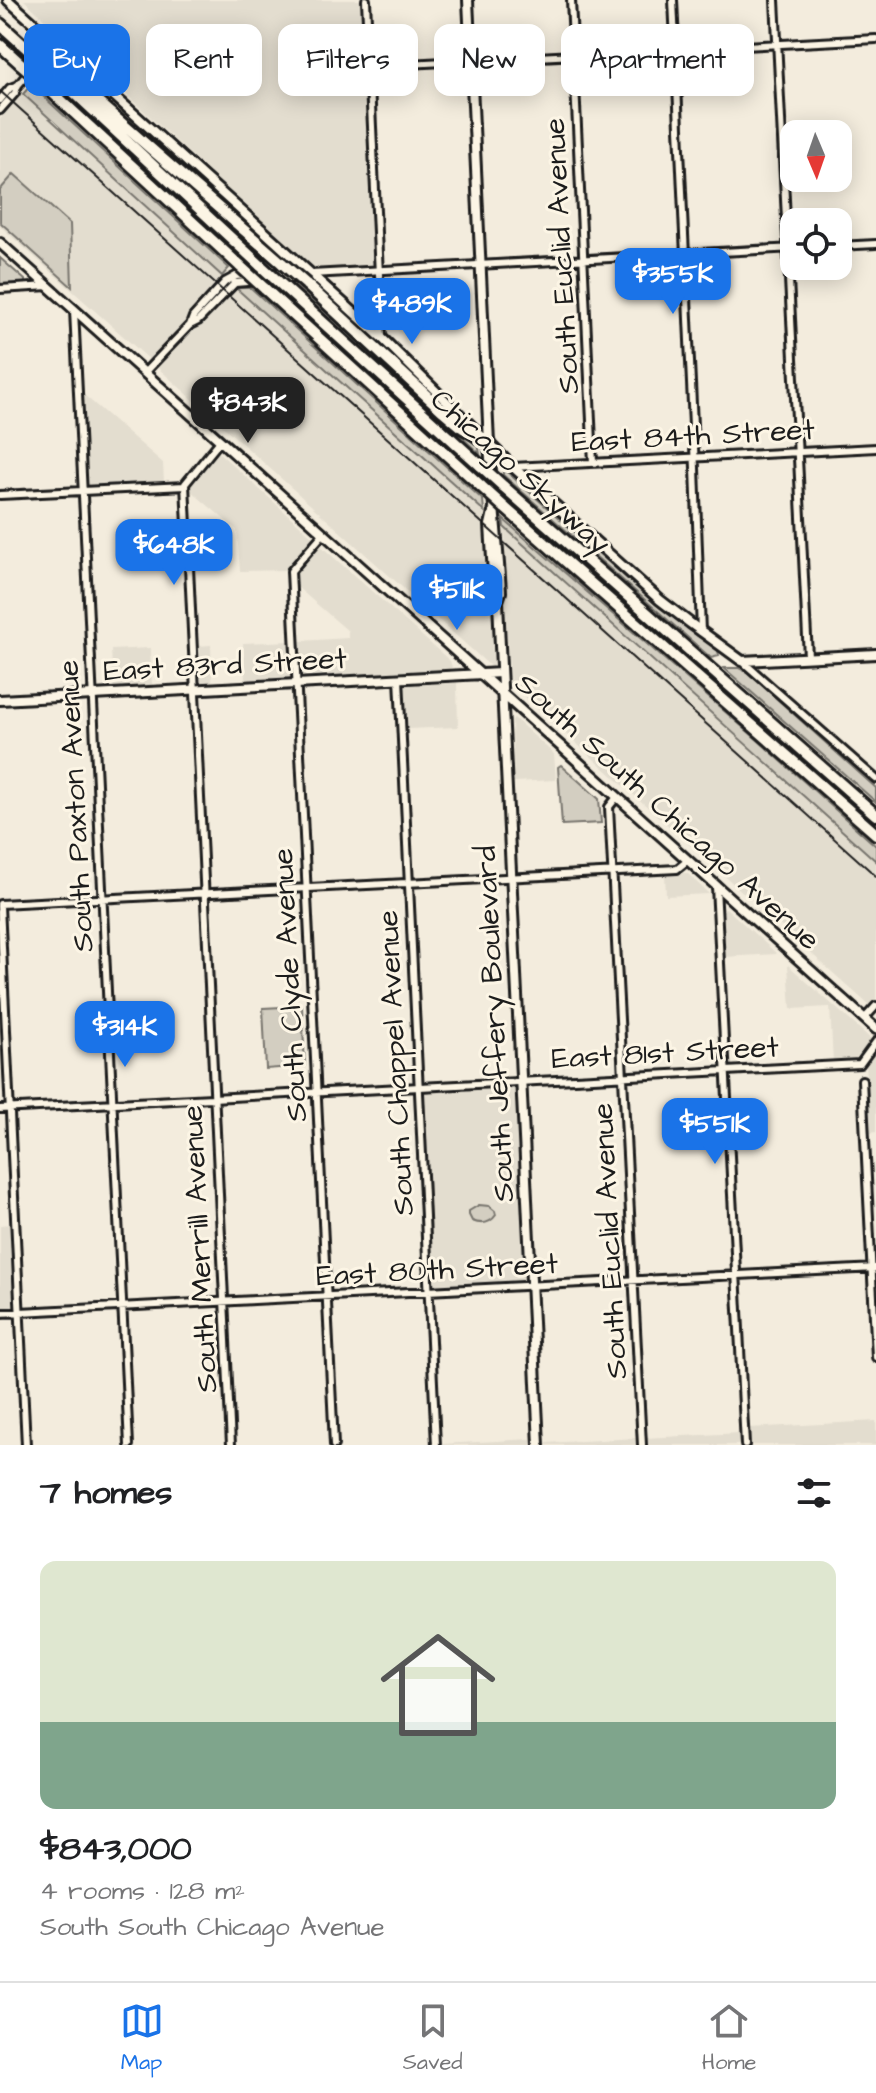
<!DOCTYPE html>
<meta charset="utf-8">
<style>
:root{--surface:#fff;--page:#f2f2f2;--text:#202124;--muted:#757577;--line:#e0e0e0;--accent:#1a73e8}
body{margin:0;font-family:"Architects Daughter",sans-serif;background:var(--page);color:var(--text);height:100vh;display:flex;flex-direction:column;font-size:30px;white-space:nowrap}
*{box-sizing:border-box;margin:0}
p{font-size:26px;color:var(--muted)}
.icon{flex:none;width:44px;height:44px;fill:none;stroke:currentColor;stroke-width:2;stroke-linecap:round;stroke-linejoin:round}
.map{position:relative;height:1445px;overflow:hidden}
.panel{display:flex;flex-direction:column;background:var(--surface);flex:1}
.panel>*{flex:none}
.banner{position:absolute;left:24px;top:24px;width:828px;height:72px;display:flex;gap:16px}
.needle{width:52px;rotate:178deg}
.buttons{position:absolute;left:780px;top:120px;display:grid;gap:16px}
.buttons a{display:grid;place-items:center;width:72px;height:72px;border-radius:16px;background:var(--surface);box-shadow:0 4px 20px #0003;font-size:40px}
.price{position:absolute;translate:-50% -68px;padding:0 18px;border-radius:16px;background:var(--accent);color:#fff;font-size:26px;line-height:52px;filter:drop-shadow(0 2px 4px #0008)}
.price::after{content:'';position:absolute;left:50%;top:48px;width:24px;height:18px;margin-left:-12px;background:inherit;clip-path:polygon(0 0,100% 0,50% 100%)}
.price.current{background:#222;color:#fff}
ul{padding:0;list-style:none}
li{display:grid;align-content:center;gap:16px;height:424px;padding:0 40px}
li+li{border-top:2px solid var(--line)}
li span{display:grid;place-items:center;height:248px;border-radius:16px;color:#555}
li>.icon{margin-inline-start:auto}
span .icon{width:144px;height:144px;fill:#fffc;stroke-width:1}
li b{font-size:34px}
h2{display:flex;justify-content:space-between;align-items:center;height:96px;padding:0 40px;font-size:34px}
.pill{padding:0 28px;border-radius:16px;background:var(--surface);box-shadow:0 4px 20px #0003;font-size:28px;line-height:72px}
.pill.current{background:var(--accent);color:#fff}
.tabs{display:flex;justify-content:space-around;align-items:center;height:112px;border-top:2px solid var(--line);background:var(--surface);font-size:22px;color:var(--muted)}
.tabs a{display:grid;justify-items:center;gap:4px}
.tabs .current{color:var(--accent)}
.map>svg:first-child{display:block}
.built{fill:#e3ddcf}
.green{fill:#d3cec1;stroke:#78756e;stroke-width:2}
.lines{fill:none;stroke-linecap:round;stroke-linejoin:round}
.street-casing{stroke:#1c1c1c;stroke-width:12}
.secondary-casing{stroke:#1c1c1c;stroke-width:14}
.highway-casing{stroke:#1c1c1c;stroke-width:16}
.street{stroke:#fcf5e5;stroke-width:6}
.secondary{stroke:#fcf5e5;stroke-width:8}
.highway{stroke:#fcf5e5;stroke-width:10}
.rail{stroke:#1c1c1c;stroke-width:2}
.highway-bridge-casing{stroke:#1c1c1c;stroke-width:16;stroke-linecap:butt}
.highway-bridge{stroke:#fcf5e5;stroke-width:10}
.labels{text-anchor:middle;stroke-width:6;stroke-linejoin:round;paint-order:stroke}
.street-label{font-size:30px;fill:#1c1c1c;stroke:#fcf5e5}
</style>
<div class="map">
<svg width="876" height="1445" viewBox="0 0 876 1445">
<rect width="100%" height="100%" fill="#f3ecdd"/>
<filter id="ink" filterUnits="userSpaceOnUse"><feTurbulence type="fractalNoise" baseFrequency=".0125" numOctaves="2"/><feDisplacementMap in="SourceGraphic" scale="16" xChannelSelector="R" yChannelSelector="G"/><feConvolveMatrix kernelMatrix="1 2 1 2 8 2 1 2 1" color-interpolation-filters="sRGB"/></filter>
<g filter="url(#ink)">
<!-- built -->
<path class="built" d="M24 0H361L375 266 313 268Z
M23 94 222 276 190 312 192 314 180 329 151 361 0 226V119Z
M236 288 484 511 488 578 491 581 493 666H490L158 368 201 322 204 324Z
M84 395 163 463 164 483 88 486Z
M217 451 315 539 287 570 240 571 237 530 191 491V481Z
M504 527 876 861V1000L870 1006 510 684 504 593 507 595Z
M321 546 450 661 452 667 449 669 302 677 300 641 348 638V631L297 587 296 573Z
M291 641 293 678 245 680 243 643Z
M211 645 212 682H199L197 646Z
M150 648 152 685 113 687 111 650Z
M457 683 458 727 407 729 404 685Z
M514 718 554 754 556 780 514 782 512 720Z
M687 873 709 894 666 896 665 874Z
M726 908 777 954 724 957 722 910Z
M788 965 872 1040 853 1061 833 1062 830 1007 791 1009Z
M876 1051V1132L870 1133 866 1063Z
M515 1087 524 1281 433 1286 423 1092Z
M11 1224 15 1308 0 1309V1225Z
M876 1421V1445H749L748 1428Z
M740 1433 741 1445H646L645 1438Z
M637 1438 638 1445H546V1443Z
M532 1439V1445H442V1444Z"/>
<!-- green -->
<path class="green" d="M56 57 60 59C136 128 214 193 290 261V265L53 61Z
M31 85 229 268 222 276 23 94Z
M14 174 70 224 72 287 0 222V190Z
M0 258 25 280V283L23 285 0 286Z
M295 285H300L479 448 480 454Z
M236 288H251L483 500 484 511Z
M506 471 659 607 718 650 719 656 711 658 503 475V472Z
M503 519 760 742 876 846V861L504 527Z
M724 668H739L747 672 876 788V802Z
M561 765 599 799 601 823 562 825 558 767Z
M302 1006 305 1066 266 1069 263 1008Z
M479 1205 489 1206 495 1211 496 1215C490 1224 482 1225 472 1221L469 1215V1211Z"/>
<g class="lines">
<!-- street casing -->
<g class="street-casing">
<path id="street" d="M366 0 382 338
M571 0 593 463
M673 0 695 468 701 632
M775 0 808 657
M370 66 876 39
M0 100 10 88 18 85
M0 110 15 93 18 85 54 42
M838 246 876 244
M311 274 794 248
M0 289 49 286
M74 310 129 1445
M190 325 193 317 225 282 236 276 292 272
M144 373 190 325 198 321 235 283 307 277 312 274
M220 441 185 484 231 1445
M513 467 876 448
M0 495 185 486
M323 534 291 571 334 1445
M742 661 876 779
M399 678 436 1445
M617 797 609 807 642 1445
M716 886 745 1445
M0 904 677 869 687 861
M0 906 26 1445
M864 1019 876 1006
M862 1080 876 1357
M0 1109 860 1064 876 1042
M0 1313 876 1268"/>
</g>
<!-- secondary casing -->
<g class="secondary-casing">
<path id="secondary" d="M8 0 382 338 513 467 660 600 690 623 742 661 876 654
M468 0 489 443C492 493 498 542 501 592L498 601 500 646 539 1445
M0 243 876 1029
M493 512 490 525 494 592 498 601
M0 700 501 673"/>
</g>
<!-- highway casing -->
<g class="highway-casing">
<path id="highway" d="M0 24 32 53
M0 45 21 64
M48 68 261 266
M38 79 241 267
M84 95 94 99 283 264
M306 284 443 411 463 428 489 443
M284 287 481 466
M264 288 482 487
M503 486 876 815
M504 507 876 834"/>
</g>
<!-- street -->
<use href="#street" class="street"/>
<!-- secondary -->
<use href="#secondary" class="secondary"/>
<!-- highway -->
<use href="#highway" class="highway"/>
<!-- rail -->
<path class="rail" d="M0 91 876 876"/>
<!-- highway-bridge casing -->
<g class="highway-bridge-casing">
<path id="highway-bridge" d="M32 53 48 68
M21 64 38 79
M283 264 306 284
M261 266 284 287
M241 267 264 288
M481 466 503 486
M482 487 504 507"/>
</g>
<!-- highway-bridge -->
<use href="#highway-bridge" class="highway-bridge"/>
</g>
</g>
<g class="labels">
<!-- street labels -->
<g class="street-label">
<text transform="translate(561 256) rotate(-93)" y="10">South Euclid Avenue</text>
<text transform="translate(693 435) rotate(-3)" y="10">East 84th Street</text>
<text transform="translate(521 471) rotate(42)" y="10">Chicago Skyway</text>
<text transform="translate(225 664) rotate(-3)" y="10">East 83rd Street</text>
<text transform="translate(75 806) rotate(-93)" y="10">South Paxton Avenue</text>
<text transform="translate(668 811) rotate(42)" y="10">South South Chicago Avenue</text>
<text transform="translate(289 985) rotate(-93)" y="10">South Clyde Avenue</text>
<text transform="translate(494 1024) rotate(-93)" y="10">South Jeffery Boulevard</text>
<text transform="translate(665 1052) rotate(-3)" y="10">East 81st Street</text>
<text transform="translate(395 1063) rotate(-93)" y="10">South Chappel Avenue</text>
<text transform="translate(609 1241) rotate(-93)" y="10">South Euclid Avenue</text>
<text transform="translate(199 1249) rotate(-93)" y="10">South Merrill Avenue</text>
<text transform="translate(437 1269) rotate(-3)" y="10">East 80th Street</text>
</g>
</g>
</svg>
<div class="buttons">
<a><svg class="needle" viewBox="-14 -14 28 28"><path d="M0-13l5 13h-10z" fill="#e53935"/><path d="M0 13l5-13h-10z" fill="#757577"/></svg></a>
<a><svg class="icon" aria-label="locate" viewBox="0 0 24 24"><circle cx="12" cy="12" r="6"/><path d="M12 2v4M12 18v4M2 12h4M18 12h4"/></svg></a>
</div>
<b class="price" style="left:673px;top:316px">$355K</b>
<b class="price" style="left:412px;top:346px">$489K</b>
<b class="price current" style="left:248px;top:445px">$843K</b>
<b class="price" style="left:174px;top:587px">$648K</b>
<b class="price" style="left:457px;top:632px">$511K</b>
<b class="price" style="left:125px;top:1069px">$314K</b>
<b class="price" style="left:715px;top:1166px">$551K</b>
<div class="banner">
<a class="pill current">Buy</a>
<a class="pill">Rent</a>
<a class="pill">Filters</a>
<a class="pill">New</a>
<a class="pill">Apartment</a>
</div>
</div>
<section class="panel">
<h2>7 homes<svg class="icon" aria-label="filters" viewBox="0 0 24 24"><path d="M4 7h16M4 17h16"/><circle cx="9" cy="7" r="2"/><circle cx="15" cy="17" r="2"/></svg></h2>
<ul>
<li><span style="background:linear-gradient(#dfe7d0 65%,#7fa58c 0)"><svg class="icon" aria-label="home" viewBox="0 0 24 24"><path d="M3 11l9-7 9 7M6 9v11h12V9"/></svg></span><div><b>$843,000</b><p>4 rooms · 128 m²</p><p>South South Chicago Avenue</p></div></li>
</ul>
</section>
<nav class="tabs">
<a class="current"><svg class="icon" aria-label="map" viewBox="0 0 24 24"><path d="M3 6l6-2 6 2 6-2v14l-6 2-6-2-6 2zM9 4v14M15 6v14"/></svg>Map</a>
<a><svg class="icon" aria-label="saved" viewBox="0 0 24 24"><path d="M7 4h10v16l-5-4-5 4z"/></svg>Saved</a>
<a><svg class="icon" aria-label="home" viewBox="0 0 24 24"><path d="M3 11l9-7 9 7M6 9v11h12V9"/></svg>Home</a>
</nav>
